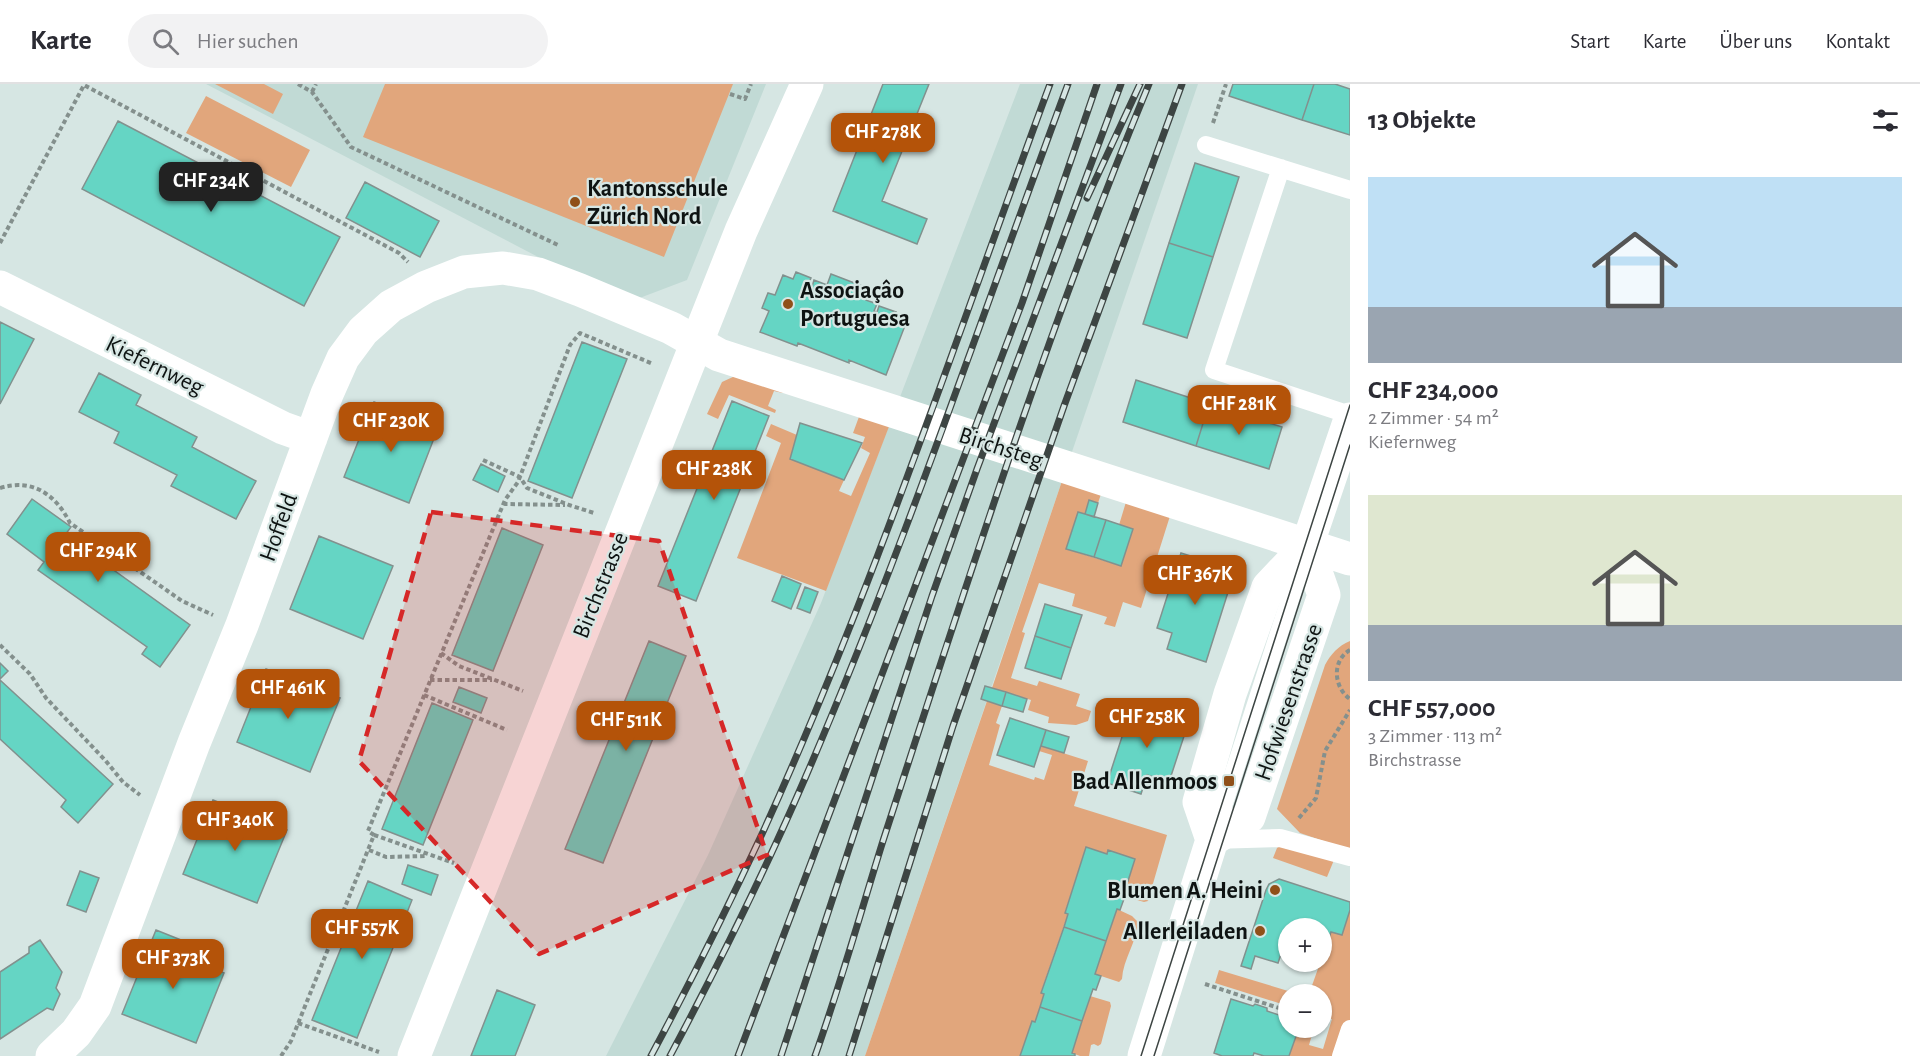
<!DOCTYPE html>
<html lang="de">
<meta charset="utf-8">
<style>
:root{--surface:#fff;--page:#f2f2f3;--text:#2b2b33;--muted:#7c7c81;--line:#e1e1e2;--accent:#b45309}
body{margin:0;font-family:"Alegreya Sans",sans-serif;background:var(--page);color:var(--text);height:100vh;display:flex;flex-direction:column;font-size:22px;white-space:nowrap}
*{box-sizing:border-box;margin:0}
p{font-size:20px;color:var(--muted)}
.icon{flex:none;width:33px;height:33px;fill:none;stroke:currentColor;stroke-width:2;stroke-linecap:round;stroke-linejoin:round}
.map{position:relative;flex:1;overflow:hidden}
.side{display:flex;flex-direction:column;background:var(--surface);width:570px}
.side>*{flex:none}
.buttons{position:absolute;left:1278px;top:834px;display:grid;gap:12px}
.buttons a{display:grid;place-items:center;width:54px;height:54px;border-radius:50%;background:var(--surface);box-shadow:0 2px 4px #0004;font-size:30px}
.price{position:absolute;translate:-50% -51px;padding:0 14px;border-radius:12px;background:var(--accent);color:#fff;font-size:20px;line-height:39px;filter:drop-shadow(0 2px 3px #0008)}
.price::after{content:'';position:absolute;left:50%;top:36px;width:18px;height:14px;margin-left:-9px;background:inherit;clip-path:polygon(0 0,100% 0,50% 100%)}
.price.on{background:#222;color:#fff}
ul{padding:0;list-style:none}
li{display:grid;align-content:center;gap:12px;height:318px;padding:0 18px}
li span{display:grid;place-items:center;height:186px;border-radius:0px;color:#555}
li>.icon{margin-inline-start:auto}
span .icon{width:108px;height:108px;fill:#fffc;stroke-width:1}
li b{font-size:26px}
h2{display:flex;justify-content:space-between;align-items:center;height:72px;padding:0 18px;font-size:26px}
header{display:flex;align-items:center;gap:36px;box-sizing:border-box;height:84px;padding:0 30px;background:var(--surface);border-bottom:2px solid var(--line)}
header strong{font-size:28px}
nav{display:flex;gap:33px;margin-inline-start:auto;font-size:21px}
.search{width:420px;height:54px;background:var(--page);display:flex;align-items:center;gap:15px;box-sizing:border-box;padding:0 21px;border-radius:33px;color:var(--muted);font-size:22px}
main{display:flex;flex:1;min-height:0}
.map>svg:first-child{display:block}
.built{fill:#c1dad5}
.green{fill:#e1a67c}
.building{fill:#65d5c4;stroke:#82918e;stroke-width:1.5}
.lines{fill:none;stroke-linecap:round;stroke-linejoin:round}
.path{stroke:#84908d;stroke-width:4;stroke-dasharray:4.5 3;stroke-linecap:butt}
.lane{stroke:#fff;stroke-width:18}
.street{stroke:#fff;stroke-width:33}
.secondary{stroke:#fff;stroke-width:33}
.tram{stroke:#3d4543;stroke-width:1.5}
.rail-casing{stroke:#3d4543;stroke-width:7}
.rail{stroke:#d6e6e3;stroke-width:4.5;stroke-dasharray:14;stroke-linecap:butt}
.marked{fill:#d62828;fill-opacity:0.2;stroke:#d62828;stroke-width:4.5;stroke-dasharray:12 8;stroke-linejoin:round}
.poi-dot{fill:#905019;stroke:#d6e6e3;stroke-width:2}
.labels{text-anchor:middle;stroke-width:4.5;stroke-linejoin:round;paint-order:stroke}
.poi-label{font-size:24px;font-weight:bold;fill:#0e1312;stroke:#d6e6e3;text-anchor:end}
.street-label{font-size:24px;fill:#0e1312;stroke:#d6e6e3}
</style>
<header>
<strong>Karte</strong>
<div class="search"><svg class="icon" aria-label="search" viewBox="0 0 24 24"><circle cx="10" cy="10" r="6"/><path d="M15 15l6 6"/></svg>Hier suchen</div>
<nav><a>Start</a><a>Karte</a><a>Über uns</a><a>Kontakt</a></nav>
</header>
<main>
<div class="map">
<svg width="1350" height="972" viewBox="0 0 1350 972">
<rect width="100%" height="100%" fill="#d6e6e3"/>
<!-- built -->
<path class="built" d="M206 0H766L687 196 637 215 567 188Z
M1020 0H1198L865 972H606L708 771 821 519Z"/>
<!-- green -->
<path class="green" d="M215 0H264L283 10 273 30Z
M385 0H733L664 173 363 53Z
M206 12 310 66 291 103 186 49Z
M735 292 785 306 783 309 774 307 768 322 776 326 775 329 729 311 718 335 707 330 722 298Z
M860 330 890 340 826 507 737 474 781 359 766 352 771 340 797 351 844 396 839 407 851 412 870 369 861 364 865 353 853 349Z
M1062 397 1101 410 1098 419 1089 417 1085 430 1078 428 1066 465 1121 482 1119 441 1126 418 1170 432 1141 524 1123 518 1115 543 1104 540 1107 533 1072 522 1075 510 1039 499 1022 548 1025 549 1011 594 1037 602 1039 597 1080 610 1076 622 1091 627 1088 637 1076 641 1048 639 1049 633 1028 626 1031 616 992 604Z
M1350 557V766L1300 749 1277 725 1325 581C1331 570 1338 562 1350 557Z
M987 617 1002 622 996 639 1000 641 989 681 1034 696 1035 693 1044 696 1052 671 1039 667 1041 662 1088 677 1074 722 1167 751 1148 817 1144 818 1120 811 1124 796 1128 797 1108 766 1107 770 1086 763 1065 828 1068 830 1041 908 1044 910 1035 938 1032 937 1020 972H865Z
M1282 760 1334 776 1327 793 1273 774 1277 764Z
M1117 825 1132 832 1138 838C1137 858 1123 875 1122 895L1119 898 1095 890Z
M1350 826V972H1289L1299 944H1314L1309 961 1323 965 1332 935 1322 932V910H1309L1331 848 1342 851Z
M1219 886 1298 910H1288V922L1215 899Z
M1090 912 1110 918 1111 922 1101 960 1098 962 1094 960 1091 961 1089 972H1080L1072 969Z"/>
<!-- building -->
<path class="building" d="M883 0H929L882 117 927 135 917 160 833 127Z
M1233 0H1314L1302 36 1229 12Z
M1314 0H1335L1350 5V51L1302 36Z
M118 37 340 153 304 222 82 105Z
M1195 79 1239 93 1213 173 1169 159Z
M365 98 439 137 420 173 346 134Z
M1169 159 1213 173 1187 254 1143 240Z
M796 188 811 194 808 201 812 203 814 196 827 201 831 190 870 205 866 216 877 220 874 227 877 228 879 222 896 228 893 234 906 239 886 291 849 276V279L798 259 797 262 760 248 769 227 762 224 768 209 775 211 783 191 793 195Z
M0 238 34 255 0 320Z
M582 258 627 275 572 414 528 397Z
M99 289 141 311 136 321 197 353 192 363 256 397 236 435 171 402 177 391 114 359 119 348 79 328Z
M1136 296 1209 320 1196 362 1123 338Z
M732 317 769 332 696 517 658 502Z
M374 318 438 344 409 419 344 393Z
M1209 320 1282 343 1269 385 1196 362Z
M800 339 862 359 844 396 790 375Z
M481 380 505 392 498 408 473 396Z
M32 415 71 443 65 451 190 541 160 583 142 570 147 563 38 486 44 478 7 450Z
M1089 416 1098 419 1094 433 1085 430Z
M1078 428 1106 436 1094 473 1066 465Z
M1106 436 1133 445 1121 482 1094 473Z
M502 444 543 461 493 587 452 571Z
M319 452 393 482 363 555 290 525Z
M1181 469 1235 486 1206 578 1167 565 1172 549 1157 544Z
M782 492 801 500 791 525 772 517Z
M805 503 818 508 810 529 797 524Z
M1045 520 1082 531 1071 564 1035 552Z
M1035 552 1071 564 1061 595 1025 584Z
M649 557 686 572 603 779 565 765Z
M0 579 8 587 0 595Z
M266 585 340 614 310 688 237 658Z
M0 596 113 700 78 739 61 723 66 716 0 655Z
M985 602 1006 608 1002 622 981 615Z
M459 603 487 614 481 629 453 618Z
M1006 608 1027 615 1023 628 1002 622Z
M432 619 473 636 423 761 382 745Z
M1132 622 1157 630 1159 625 1174 630 1172 635 1188 640 1169 698 1147 691 1141 710 1107 699Z
M1010 634 1046 646 1034 683 997 671Z
M1046 646 1069 653 1064 669 1041 662Z
M213 716 287 746 257 819 183 790Z
M1086 763 1107 770 1108 766 1135 775 1128 797 1124 796 1120 811 1125 812 1120 826 1117 825 1106 857 1064 843 1068 830 1065 829Z
M408 781 438 791 431 811 402 800Z
M80 787 99 794 86 828 67 821Z
M1279 795 1350 818V826L1342 851 1331 848 1322 875V844H1288V869L1282 867 1278 879 1255 872 1251 885 1241 882 1266 806 1269 800Z
M368 797 412 816 357 954 312 936Z
M1064 843 1106 857 1095 890 1101 892 1096 906 1093 905 1082 937 1040 923 1044 910 1041 909Z
M156 846 186 858 181 872 224 889 196 959 122 930Z
M40 856 62 888 56 904 60 910 53 926 47 924 0 955V888L29 869V863Z
M497 906 535 921 515 972H471Z
M1231 915 1253 922 1255 920 1267 924V927L1288 934V944H1299L1289 972H1264L1254 969 1253 972H1222L1214 969Z
M1040 923 1082 937 1072 969 1075 970V972H1020L1032 937 1035 938Z"/>
<g class="lines">
<!-- path -->
<path class="path" d="M298 0 312 8 351 63 558 161
M312 8 316 0
M730 10 745 15 751 0
M1213 39 1226 0
M0 159 84 1 399 169 408 178
M483 376 520 393 527 404 569 421 594 429
M0 404C33 394 56 411 70 439L182 517 213 531
M503 420 565 421
M0 561 30 590 46 614 105 676 123 698 140 711
M1350 566C1331 577 1334 604 1350 615
M441 569 459 582 523 607
M430 596H492
M424 611 507 646
M1299 734 1316 714 1325 667 1350 626
M374 751 454 779
M369 766 386 773 427 772
M1205 900 1288 927
M298 939 379 968
M281 972 291 957 374 751 368 747 505 416 518 398 570 261 580 249 653 280"/>
<!-- lane -->
<path class="lane" d="M1206 61 1350 106
M1281 84 1214 286 1350 331
M1303 475 1212 756 1280 754 1350 773
M1341 972 1350 945"/>
<!-- street -->
<path class="street" d="M0 203 283 344 311 354
M52 972 76 949 95 922 194 659 242 541 327 310 343 274 363 247 391 222 426 203 464 188 503 184 538 190 580 206 671 244 719 271 1350 475"/>
<!-- secondary -->
<path class="secondary" d="M1212 756 1249 733 1324 511 1307 462
M414 972 741 147 807 0
M1144 972 1212 756 1199 718 1230 610 1268 503 1307 462 1350 335"/>
<!-- tram -->
<path class="tram" d="M1141 972 1350 321
M1154 972 1350 361"/>
<!-- rail casing -->
<g class="rail-casing">
<path id="rail" d="M1087 114 1140 0
M651 972C690 899 727 825 762 750 873 507 957 251 1050 0
M670 972C719 880 765 787 806 692 904 465 982 231 1068 0
M738 972 1022 219 1097 0
M781 972 932 512 977 385 1121 0
M815 972C840 902 860 831 882 760 965 505 1046 248 1149 0
M849 972 953 642 1064 322 1182 0"/>
</g>
<!-- rail -->
<use href="#rail" class="rail"/>
</g>
<!-- marked area -->
<path class="marked" d="M431 428 659 457 767 771 539 870 359 677Z"/>
<!-- markers -->
<g class="poi-dot">
<circle cx="575" cy="118" r="6"/>
<circle cx="788" cy="220" r="6"/>
<rect x="1223" y="691" width="12" height="12" rx="3"/>
<circle cx="1275" cy="806" r="6"/>
<circle cx="1260" cy="847" r="6"/>
</g>
<g class="labels">
<!-- poi labels -->
<g class="poi-label">
<text x="587" y="112" text-anchor="start">Kantonsschule<tspan x="587" dy="28">Zürich Nord</tspan></text>
<text x="800" y="214" text-anchor="start">Associaçâo<tspan x="800" dy="28">Portuguesa</tspan></text>
<text x="1217" y="705">Bad Allenmoos</text>
<text x="1263" y="814">Blumen A. Heini</text>
<text x="1248" y="855">Allerleiladen</text>
</g>
<!-- street labels -->
<g class="street-label">
<text transform="translate(155 281) rotate(26)" y="8">Kiefernweg</text>
<text transform="translate(1001 363) rotate(18)" y="8">Birchsteg</text>
<text transform="translate(278 443) rotate(-70)" y="8">Hoffeld</text>
<text transform="translate(600 501) rotate(-68)" y="8">Birchstrasse</text>
<text transform="translate(1288 618) rotate(-71)" y="8">Hofwiesenstrasse</text>
</g>
</g>
</svg>
<div class="buttons">
<a>+</a>
<a>−</a>
</div>
<b class="price" style="left:883px;top:80px">CHF 278K</b>
<b class="price on" style="left:211px;top:129px">CHF 234K</b>
<b class="price" style="left:1239px;top:352px">CHF 281K</b>
<b class="price" style="left:391px;top:369px">CHF 230K</b>
<b class="price" style="left:714px;top:417px">CHF 238K</b>
<b class="price" style="left:98px;top:499px">CHF 294K</b>
<b class="price" style="left:1195px;top:522px">CHF 367K</b>
<b class="price" style="left:288px;top:636px">CHF 461K</b>
<b class="price" style="left:1147px;top:665px">CHF 258K</b>
<b class="price" style="left:626px;top:668px">CHF 511K</b>
<b class="price" style="left:235px;top:768px">CHF 340K</b>
<b class="price" style="left:362px;top:876px">CHF 557K</b>
<b class="price" style="left:173px;top:906px">CHF 373K</b>
</div>
<section class="side">
<h2>13 Objekte<svg class="icon" aria-label="filters" viewBox="0 0 24 24"><path d="M4 7h16M4 17h16"/><circle cx="9" cy="7" r="2"/><circle cx="15" cy="17" r="2"/></svg></h2>
<ul>
<li><span style="background:linear-gradient(#bfe0f5 70%,#9aa5b1 0)"><svg class="icon" aria-label="home" viewBox="0 0 24 24"><path d="M3 11l9-7 9 7M6 9v11h12V9"/></svg></span><div><b>CHF 234,000</b><p>2 Zimmer · 54 m²</p><p>Kiefernweg</p></div></li>
<li><span style="background:linear-gradient(#dfe7d0 70%,#9aa5b1 0)"><svg class="icon" aria-label="home" viewBox="0 0 24 24"><path d="M3 11l9-7 9 7M6 9v11h12V9"/></svg></span><div><b>CHF 557,000</b><p>3 Zimmer · 113 m²</p><p>Birchstrasse</p></div></li>
</ul>
</section>
</main>
